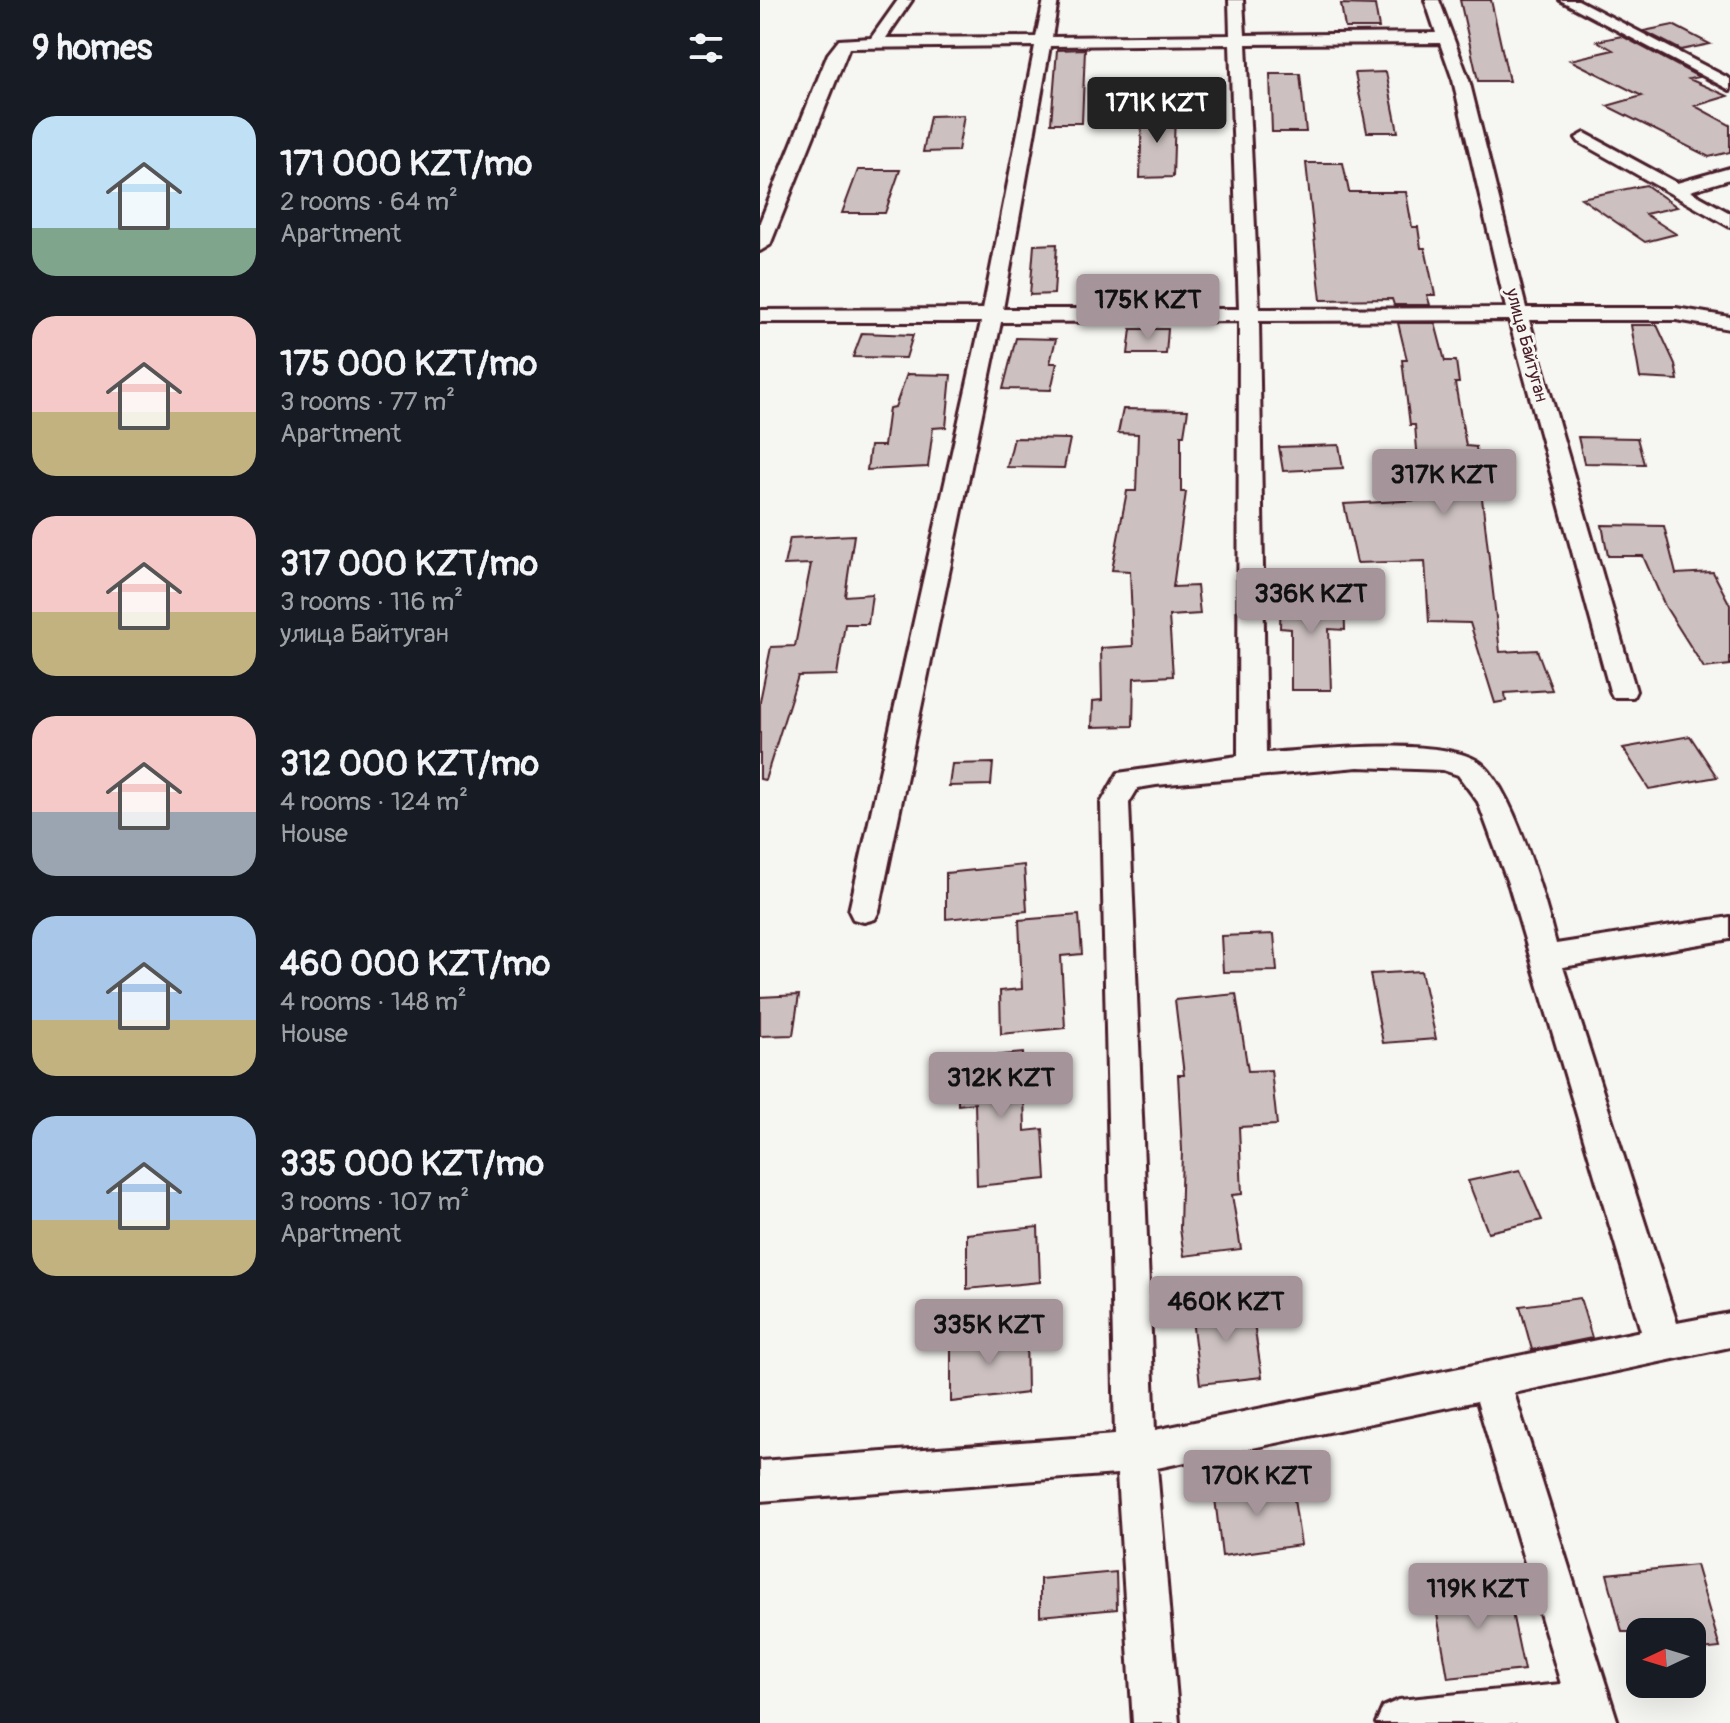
<!DOCTYPE html>
<meta charset="utf-8">
<style>
:root{--surface:#171b24;--page:#242831;--text:#f1f3f6;--muted:#9ea1a6;--accent:#a6949b}
body{margin:0;font-family:Pangolin,sans-serif;background:var(--page);color:var(--text);height:100vh;display:flex;flex-direction:column;font-size:30px;white-space:nowrap}
*{box-sizing:border-box;margin:0}
p{font-size:26px;color:var(--muted)}
.icon{flex:none;width:44px;height:44px;fill:none;stroke:currentColor;stroke-width:2;stroke-linecap:round;stroke-linejoin:round}
.map{position:relative;flex:1;overflow:hidden}
.side{display:flex;flex-direction:column;background:var(--surface);width:760px}
.side>*{flex:none}
.needle{width:52px;rotate:266deg}
.controls{position:absolute;left:866px;top:1618px;display:grid;gap:16px}
.controls a{display:grid;place-items:center;width:80px;height:80px;border-radius:16px;background:var(--surface);box-shadow:0 8px 32px #0002;font-size:40px}
.price{position:absolute;translate:-50% -68px;padding:0 18px;border-radius:8px;background:var(--accent);color:#111;font-size:26px;line-height:52px;filter:drop-shadow(0 2px 4px #0008)}
.price::after{content:'';position:absolute;left:50%;top:48px;width:24px;height:18px;margin-left:-12px;background:inherit;clip-path:polygon(0 0,100% 0,50% 100%)}
.price.current{background:#222;color:#fff}
ul{padding:0;list-style:none}
li{display:flex;align-items:center;gap:24px;height:200px;padding:0 32px}
li span{display:grid;place-items:center;flex:none;width:224px;height:160px;border-radius:24px;color:#555}
li>.icon{margin-inline-start:auto}
span .icon{width:96px;height:96px;fill:#fffc;stroke-width:1}
li b{font-size:34px}
h2{display:flex;justify-content:space-between;align-items:center;height:96px;padding:0 32px;font-size:34px}
main{display:flex;flex:1;min-height:0}
.map>svg:first-child{display:block}
.building{fill:#ccc1c0;stroke:#4a1f2b;stroke-width:2}
.lines{fill:none;stroke-linecap:round;stroke-linejoin:round}
.minor-casing{stroke:#4a1f2b;stroke-width:6}
.minor{fill:#f6f6f2;fill-rule:evenodd}
.labels{text-anchor:middle;stroke-width:6;stroke-linejoin:round;paint-order:stroke}
.far-street-label{font-size:18px;fill:#4a1f2b;stroke:#f6f6f2}
</style>
<main>
<section class="side">
<h2>9 homes<svg class="icon" aria-label="filters" viewBox="0 0 24 24"><path d="M4 7h16M4 17h16"/><circle cx="9" cy="7" r="2"/><circle cx="15" cy="17" r="2"/></svg></h2>
<ul>
<li><span style="background:linear-gradient(#bfe0f5 70%,#7fa58c 0)"><svg class="icon" aria-label="home" viewBox="0 0 24 24"><path d="M3 11l9-7 9 7M6 9v11h12V9"/></svg></span><div><b>171 000 KZT/mo</b><p>2 rooms · 64 m²</p><p>Apartment</p></div></li>
<li><span style="background:linear-gradient(#f6c9c9 60%,#c2b280 0)"><svg class="icon" aria-label="home" viewBox="0 0 24 24"><path d="M3 11l9-7 9 7M6 9v11h12V9"/></svg></span><div><b>175 000 KZT/mo</b><p>3 rooms · 77 m²</p><p>Apartment</p></div></li>
<li><span style="background:linear-gradient(#f6c9c9 60%,#c2b280 0)"><svg class="icon" aria-label="home" viewBox="0 0 24 24"><path d="M3 11l9-7 9 7M6 9v11h12V9"/></svg></span><div><b>317 000 KZT/mo</b><p>3 rooms · 116 m²</p><p>улица Байтуган</p></div></li>
<li><span style="background:linear-gradient(#f6c9c9 60%,#9aa5b1 0)"><svg class="icon" aria-label="home" viewBox="0 0 24 24"><path d="M3 11l9-7 9 7M6 9v11h12V9"/></svg></span><div><b>312 000 KZT/mo</b><p>4 rooms · 124 m²</p><p>House</p></div></li>
<li><span style="background:linear-gradient(#a9c7e8 65%,#c2b280 0)"><svg class="icon" aria-label="home" viewBox="0 0 24 24"><path d="M3 11l9-7 9 7M6 9v11h12V9"/></svg></span><div><b>460 000 KZT/mo</b><p>4 rooms · 148 m²</p><p>House</p></div></li>
<li><span style="background:linear-gradient(#a9c7e8 65%,#c2b280 0)"><svg class="icon" aria-label="home" viewBox="0 0 24 24"><path d="M3 11l9-7 9 7M6 9v11h12V9"/></svg></span><div><b>335 000 KZT/mo</b><p>3 rooms · 107 m²</p><p>Apartment</p></div></li>
</ul>
</section>
<div class="map">
<svg width="970" height="1723" viewBox="0 0 970 1723">
<rect width="100%" height="100%" fill="#f6f6f2"/>
<filter id="ink" filterUnits="userSpaceOnUse"><feTurbulence type="fractalNoise" baseFrequency=".0125" numOctaves="2"/><feDisplacementMap in="SourceGraphic" scale="16" xChannelSelector="R" yChannelSelector="G"/><feConvolveMatrix kernelMatrix="1 2 1 2 8 2 1 2 1" color-interpolation-filters="sRGB"/></filter>
<g filter="url(#ink)">
<!-- building -->
<path class="building" d="M700 0H731L749 81H718Z
M581 4 615 5 619 28H585Z
M913 25 950 44 921 50 884 31Z
M862 36 939 77 929 79 968 96 935 106 970 125V152L949 157 847 106 882 96 810 60 853 50 837 41Z
M325 49 322 123H291L297 50Z
M626 72 638 132H607L595 73Z
M510 74H540L546 132H512Z
M382 112H415L413 177 380 178Z
M204 115 198 151 163 152 170 116Z
M546 163H583L589 192H646L652 227H658L661 248H665L675 295H667L670 305H634L632 299 561 300Z
M98 170H140L125 213H82Z
M886 185 917 207 885 214 916 234 885 242 821 198Z
M297 244 294 294 270 295 274 245Z
M638 323H675L685 361H696L699 383H695L706 446 716 447 740 652 777 650 792 690 745 693 746 701 735 703 710 623 669 622 665 561 597 563 584 504 661 500 655 425H650L642 360H647Z
M871 325H897L915 364 918 380 880 378Z
M371 329H408L406 354H368Z
M102 333 153 335 146 358 93 357Z
M256 338 296 339 290 363H297L291 390 243 389Z
M147 374 191 375 186 427 173 428 168 467 107 470 110 446H124L129 408 135 407Z
M363 409 428 410 424 435H421V492H426L413 587 437 586 440 614 409 616 413 676 374 678 373 726 332 727 333 701 342 700 341 648 373 646 370 571 352 570 367 491H376L378 434 358 433Z
M818 437 877 438 884 464 824 463Z
M254 438 310 439 304 468 247 467Z
M579 445 583 468 523 471 519 447Z
M842 525 904 526 916 574 953 572 970 605V665L944 668 905 606 883 556H848Z
M94 535 85 596 112 594 108 624H85L77 675 38 676 5 780 0 779V701L11 647 35 646 51 564 24 565 30 538Z
M521 592 584 593 585 630 569 629 571 690H531V629L520 628Z
M930 736 957 777 889 789 863 748Z
M233 763 231 785 189 786 192 764Z
M264 865 267 911 186 919V873Z
M319 915 322 954 301 956 305 1028 241 1034 240 991 262 989 259 920Z
M514 934 517 971 463 972 461 936Z
M661 971 676 1039 623 1043 610 974Z
M476 994 488 1071 511 1070 517 1125 479 1127 482 1194 472 1195 481 1249 424 1256 420 1229 422 1150 418 1075H424L415 1000Z
M39 995 33 1035 0 1036V997Z
M263 1053 265 1131 283 1129 286 1179 217 1186 215 1103 198 1105V1059Z
M760 1170 782 1220 728 1232 708 1181Z
M278 1227 280 1282 207 1289V1234Z
M820 1298 832 1338 772 1350 760 1306Z
M491 1304 502 1377 440 1384 431 1311Z
M266 1333 267 1393 191 1402V1341Z
M531 1480 541 1545 462 1556 454 1490Z
M936 1565 960 1648 932 1651V1632H862L847 1574Z
M356 1572 357 1609 280 1616V1579Z
M746 1584 764 1670 688 1678 673 1591Z"/>
<g class="lines">
<!-- minor casing -->
<g class="minor-casing">
<path id="minor" d="M138 0H152L126 38 276 37 284 0H298L292 37 470 35 469 0H483L485 35 676 33 665 0H679L709 80 766 308H916L970 317V329L916 320H769L876 691 873 697H853L850 691 749 320 499 321 506 753C555 750 677 736 718 761 753 783 786 904 796 944L970 917V939L803 967 917 1323 970 1313V1347L754 1393 858 1723H616L623 1707 639 1700 801 1684 717 1401 397 1468 419 1723H373L357 1474 0 1501V1461L355 1435 341 803 358 773 478 756 479 321 241 322 119 911 115 919 104 922 93 919 89 911 221 322H0V310L223 309 275 46 89 48 10 245 0 251V222L68 54 79 40 111 38ZM680 43 693 80 746 308 499 309 486 44ZM470 44 479 309H243L290 46ZM598 767 683 770 698 775 718 802 749 886 881 1331 395 1430 369 803 378 788 396 785Z
M800 0H818L970 79V90Z
M825 133 917 183 970 168V179L930 191 970 213V227L819 142 816 138Z"/>
</g>
<!-- minor -->
<use href="#minor" class="minor"/>
</g>
</g>
<g class="labels">
<!-- far-street labels -->
<g class="far-street-label">
<text transform="translate(767 345) rotate(75)" y="6">улица Байтуган</text>
</g>
</g>
</svg>
<div class="controls">
<a><svg class="needle" viewBox="-14 -14 28 28"><path d="M0-13l5 13h-10z" fill="#e53935"/><path d="M0 13l5-13h-10z" fill="#9ea1a6"/></svg></a>
</div>
<b class="price current" style="left:397px;top:145px">171K KZT</b>
<b class="price" style="left:388px;top:342px">175K KZT</b>
<b class="price" style="left:684px;top:517px">317K KZT</b>
<b class="price" style="left:551px;top:636px">336K KZT</b>
<b class="price" style="left:241px;top:1120px">312K KZT</b>
<b class="price" style="left:466px;top:1344px">460K KZT</b>
<b class="price" style="left:229px;top:1367px">335K KZT</b>
<b class="price" style="left:497px;top:1518px">170K KZT</b>
<b class="price" style="left:718px;top:1631px">119K KZT</b>
</div>
</main>
